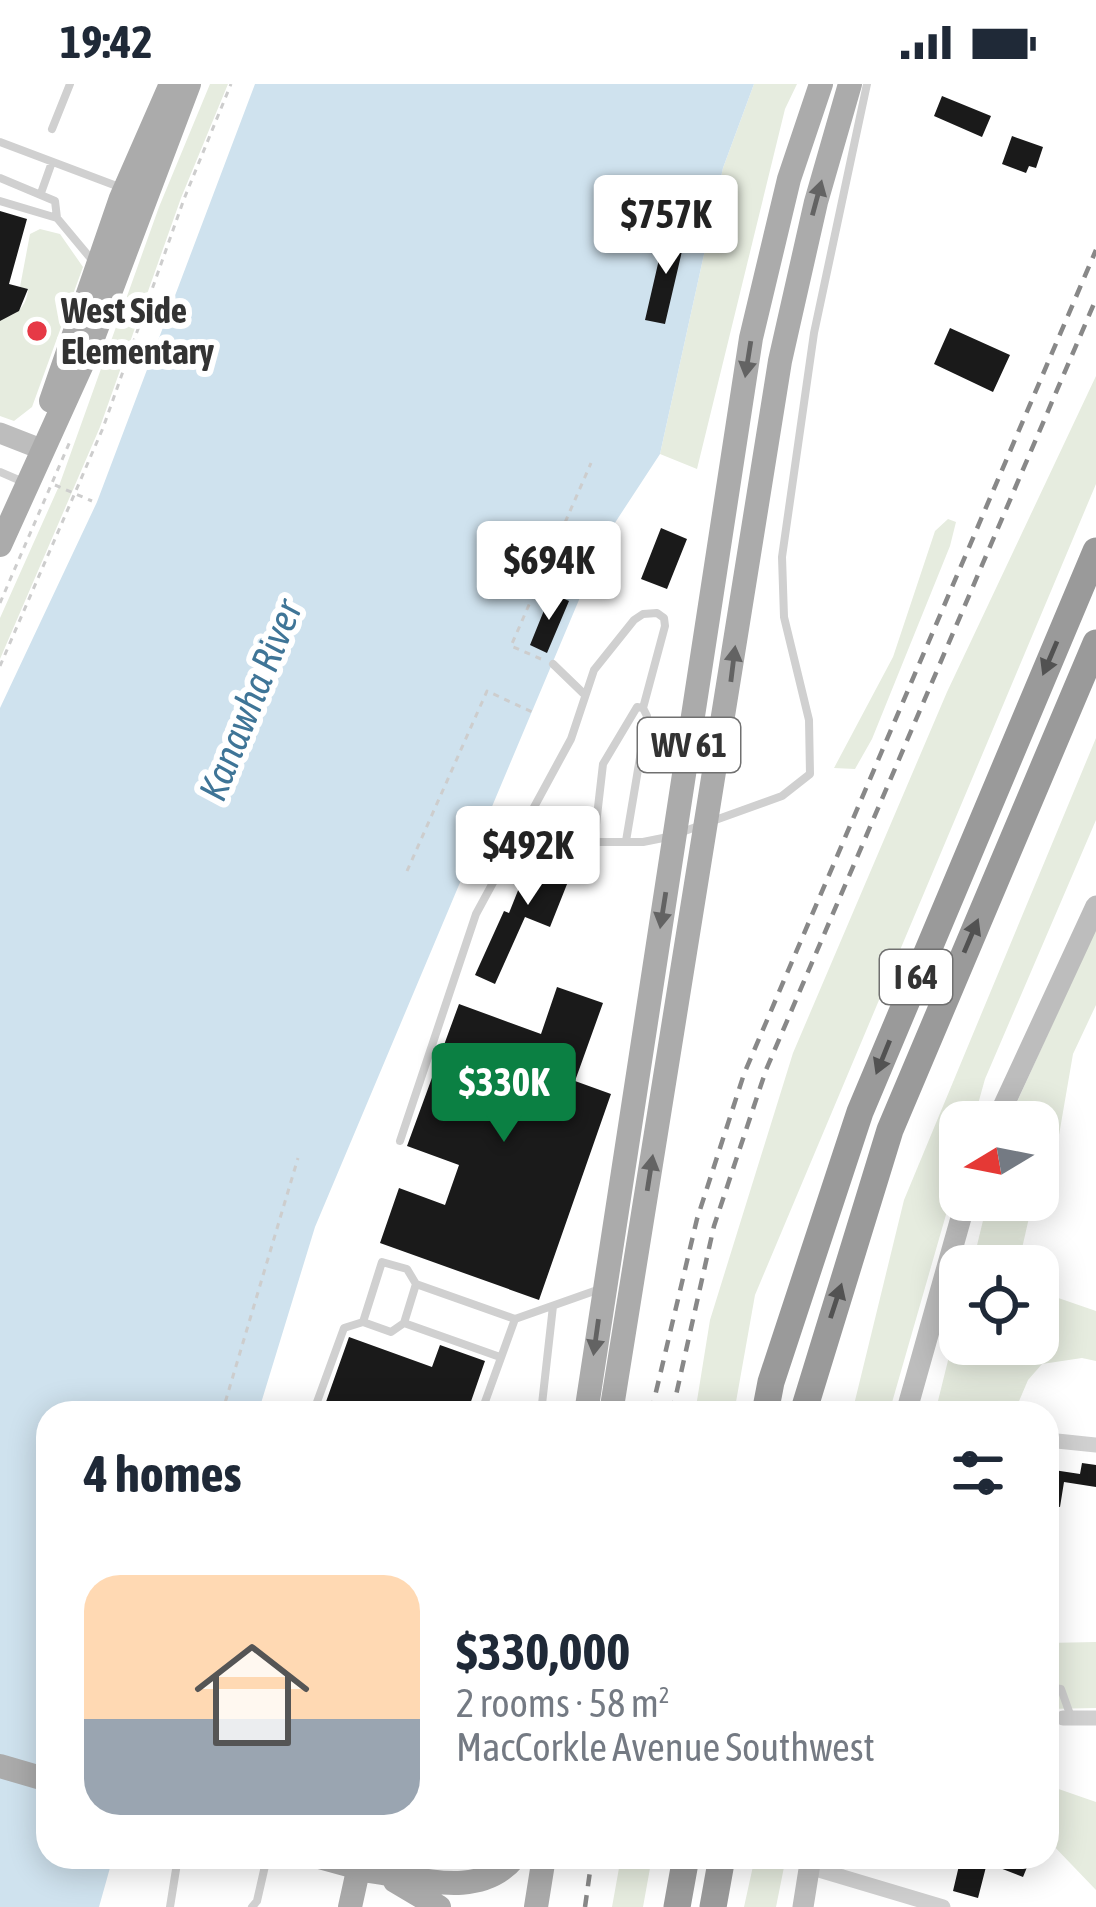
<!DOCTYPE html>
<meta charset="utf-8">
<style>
:root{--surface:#fff;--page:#f6f6f7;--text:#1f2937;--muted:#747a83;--line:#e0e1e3;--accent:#0b8043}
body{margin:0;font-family:"Asap Condensed",sans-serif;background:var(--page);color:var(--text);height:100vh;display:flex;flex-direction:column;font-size:45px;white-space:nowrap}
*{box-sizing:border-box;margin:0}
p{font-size:39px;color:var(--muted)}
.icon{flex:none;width:66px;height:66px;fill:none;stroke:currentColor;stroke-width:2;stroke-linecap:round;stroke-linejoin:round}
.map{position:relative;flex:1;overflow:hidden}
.sheet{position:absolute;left:36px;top:1317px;width:1023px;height:468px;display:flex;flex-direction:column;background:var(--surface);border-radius:36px;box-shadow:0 6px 30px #0003}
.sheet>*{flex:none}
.needle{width:78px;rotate:260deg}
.fabs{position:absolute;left:939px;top:1017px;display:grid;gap:24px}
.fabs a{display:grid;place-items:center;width:120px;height:120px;border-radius:24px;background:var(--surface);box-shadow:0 6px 30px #0003;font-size:60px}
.price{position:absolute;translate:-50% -102px;padding:0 27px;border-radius:12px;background:#fff;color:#222;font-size:39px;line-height:78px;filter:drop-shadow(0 3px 6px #0008)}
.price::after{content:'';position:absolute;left:50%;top:72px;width:36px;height:27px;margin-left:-18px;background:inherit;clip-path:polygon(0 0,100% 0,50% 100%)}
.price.selected{background:var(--accent);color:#fff}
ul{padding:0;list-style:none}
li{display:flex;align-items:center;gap:36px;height:300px;padding:0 48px}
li+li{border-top:3px solid var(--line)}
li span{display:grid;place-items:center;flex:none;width:336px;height:240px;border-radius:36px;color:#555}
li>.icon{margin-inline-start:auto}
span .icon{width:144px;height:144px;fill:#fffc;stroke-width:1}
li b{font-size:51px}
h2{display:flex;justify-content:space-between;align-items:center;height:144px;padding:0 48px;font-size:51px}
.status{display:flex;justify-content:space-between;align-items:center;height:84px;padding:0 60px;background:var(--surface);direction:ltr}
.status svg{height:33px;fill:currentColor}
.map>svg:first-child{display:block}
.green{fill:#e6ecdf}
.water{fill:#cfe2ee}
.building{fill:#1a1a1a}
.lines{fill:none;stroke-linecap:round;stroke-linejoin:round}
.path{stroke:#cdcdcd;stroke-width:3;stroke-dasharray:6 6;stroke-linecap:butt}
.lane{stroke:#d0d0d0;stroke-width:8}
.street{stroke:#d0d0d0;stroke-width:15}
.secondary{stroke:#bdbdbd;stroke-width:21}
.primary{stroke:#ababab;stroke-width:24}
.highway{stroke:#9a9a9a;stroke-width:27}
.rail{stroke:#888;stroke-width:4.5;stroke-dasharray:12 9;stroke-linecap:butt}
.primary-bridge{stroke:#ababab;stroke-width:24}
.oneway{fill:#636363}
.oneway2{fill:#525252}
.poi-dot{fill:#e63946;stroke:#fff;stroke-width:4.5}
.labels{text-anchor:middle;stroke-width:12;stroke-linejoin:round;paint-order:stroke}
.shield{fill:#fff;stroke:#707070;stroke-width:3}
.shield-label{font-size:33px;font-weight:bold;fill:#333}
.poi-label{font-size:36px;font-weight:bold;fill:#333;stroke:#fff;text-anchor:start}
.water-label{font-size:39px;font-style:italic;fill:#3f7597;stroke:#fff}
</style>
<div class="status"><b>19:42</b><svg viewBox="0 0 49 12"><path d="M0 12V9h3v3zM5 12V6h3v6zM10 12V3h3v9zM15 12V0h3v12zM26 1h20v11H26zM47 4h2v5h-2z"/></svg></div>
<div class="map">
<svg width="1096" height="1823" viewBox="0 0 1096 1823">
<rect width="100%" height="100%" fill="#fff"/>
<!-- green -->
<path class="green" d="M210 0H228L181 114 100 343 0 575V534L59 402 159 123Z
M754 0H797L785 25 697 385 660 370 723 84Z
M40 145 60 150 83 183 32 323 14 337 0 332V235C16 231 27 223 28 205L20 203 30 150Z
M1096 292V400L755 1211 734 1329H695L710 1236 793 969 947 608Z
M948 435 956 438 950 462 872 655 855 685 834 684 893 573 935 447Z
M1096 654V736L985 995 973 1038H960V1082L889 1329H852L904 1116Z
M1096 844V921L1073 970 1059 1051 1038 1103V1038H1008Z
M988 1116H1033L1018 1182H972Z
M1038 1207 1096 1227V1277L1082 1274 1042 1280 1028 1296 1014 1329H935L960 1228V1260H1038Z
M1096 1558V1624L1047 1625V1559Z
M1047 1701 1096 1718V1806L1047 1755Z
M621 1773H652L643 1823H612Z
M755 1773H786L776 1823H744Z"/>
<!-- water -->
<path class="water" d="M255 0H754L723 84 660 370 605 454 315 1143 258 1329H48V1773H113L99 1823H0V624L97 418Z"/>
<!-- building -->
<path class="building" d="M942 12 991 32 982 53 934 32Z
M1012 52 1043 63 1036 84 1029 82 1026 89 1002 80Z
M0 127 27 135 9 200 28 205 19 227 0 237Z
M666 145 686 150 665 240 645 236Z
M950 244 1010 271 993 308 934 280Z
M661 444 687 455 667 505 641 495Z
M551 509 569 517 547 569 530 561Z
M535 764 575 780 550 843 525 833 495 900 475 891 504 827 509 829Z
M557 903 603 919 575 997 611 1010 539 1216 380 1159 399 1104 445 1121 459 1081 407 1062 459 920 541 950Z
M349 1253 432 1283 440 1261 485 1277 467 1329H322Z
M1082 1379 1096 1381V1403L1064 1398 1060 1423 1047 1421V1385L1080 1390Z
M961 1773H1022L1030 1776 1023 1793 987 1779 978 1814 953 1807Z"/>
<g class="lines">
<!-- path -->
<path class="path" d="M55 401 92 417
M0 519 71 355
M541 575 511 562 591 379
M0 582 103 344 184 115 231 0
M407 787 487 607 532 628
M222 1329 298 1074"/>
<!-- lane -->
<path class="lane" d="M52 45 70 0
M0 58 122 104
M0 94 55 117 57 134
M41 109 52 78
M0 117 57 134 92 176
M0 388 21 397
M553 580 583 609
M682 748 782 712 810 690 809 636 784 533 782 473 814 249 867 0
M626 757 647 632 643 624 637 623 603 680 594 758H643L668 753
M400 1057 476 830 571 655 594 586 634 536 643 530 657 529 664 534 665 542 643 624
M404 1239 416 1200
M500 1273 404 1239 391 1248 363 1238 382 1178 407 1185 416 1200 515 1235
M313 1329 344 1244 363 1238
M481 1329 515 1235 600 1205
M541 1329 553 1222
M1047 1603 1061 1605 1071 1633
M170 1823 178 1773
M252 1823 257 1817 267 1773"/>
<!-- street -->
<path class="street" d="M1057 1357 1096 1361
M1063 1634H1096
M809 1783 943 1823
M812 1783 846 1777H919L932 1773"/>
<!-- secondary -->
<path class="secondary" d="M0 349 41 365
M996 1038 1096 822
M906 1329 966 1116
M803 1823 811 1773"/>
<!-- primary -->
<path class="primary" d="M51 317 121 114 171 0
M0 461 88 267 189 0
M586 1329 751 254 789 95 821 0
M611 1329 780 277 816 118 850 0
M0 1682 48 1696
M370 1787C418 1793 479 1817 515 1773
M395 1797 439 1823
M350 1823 361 1773
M536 1823 544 1773"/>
<!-- highway -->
<path class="highway" d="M765 1329 771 1298 860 1028 1096 467
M803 1329 890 1046 1096 559
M677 1823 686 1773
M713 1823 722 1773"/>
<!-- rail -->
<path class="rail" d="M651 1329 697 1135 744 990 1096 166
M672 1329 714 1142 766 986 1096 215
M585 1823 592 1773"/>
<!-- primary-bridge -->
<path class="primary-bridge" d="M319 1773 370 1787"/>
</g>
<!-- one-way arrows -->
<defs><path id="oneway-solid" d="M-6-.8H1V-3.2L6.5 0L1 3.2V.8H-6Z" transform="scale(3)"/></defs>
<g class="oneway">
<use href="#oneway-solid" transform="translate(817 114) rotate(-75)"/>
<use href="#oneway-solid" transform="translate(748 275) rotate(99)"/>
<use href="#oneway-solid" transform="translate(733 580) rotate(-83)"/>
<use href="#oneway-solid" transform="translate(663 826) rotate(99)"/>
<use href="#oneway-solid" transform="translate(650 1089) rotate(-81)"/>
<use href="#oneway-solid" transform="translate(596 1253) rotate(98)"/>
</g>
<g class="oneway2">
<use href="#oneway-solid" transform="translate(1050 574) rotate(113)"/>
<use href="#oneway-solid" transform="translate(971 852) rotate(-67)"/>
<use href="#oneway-solid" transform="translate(883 973) rotate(112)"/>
<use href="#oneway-solid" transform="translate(836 1217) rotate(-72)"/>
</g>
<!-- markers -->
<circle class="poi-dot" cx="37" cy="247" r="12"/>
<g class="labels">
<!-- shield labels -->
<g class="shield">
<rect x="638" y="634" width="102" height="54" rx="9"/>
<rect x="880" y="866" width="72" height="54" rx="9"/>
</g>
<g class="shield-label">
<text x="689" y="673">WV 61</text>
<text x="916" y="905">I 64</text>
</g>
<!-- poi labels -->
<g class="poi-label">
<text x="61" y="239">West Side<tspan x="61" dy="41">Elementary</tspan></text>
</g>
<!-- water labels -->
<g class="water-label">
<text transform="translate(250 616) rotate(-68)" y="14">Kanawha River</text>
</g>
</g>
</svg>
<div class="fabs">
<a><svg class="needle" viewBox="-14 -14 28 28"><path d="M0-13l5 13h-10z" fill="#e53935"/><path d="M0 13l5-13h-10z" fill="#747a83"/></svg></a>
<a><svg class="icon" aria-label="locate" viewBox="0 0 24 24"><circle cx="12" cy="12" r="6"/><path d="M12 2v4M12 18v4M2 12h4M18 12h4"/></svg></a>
</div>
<b class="price" style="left:666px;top:193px">$757K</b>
<b class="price" style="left:549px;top:539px">$694K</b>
<b class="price" style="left:528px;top:824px">$492K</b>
<b class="price selected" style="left:504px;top:1061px">$330K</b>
<section class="sheet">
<h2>4 homes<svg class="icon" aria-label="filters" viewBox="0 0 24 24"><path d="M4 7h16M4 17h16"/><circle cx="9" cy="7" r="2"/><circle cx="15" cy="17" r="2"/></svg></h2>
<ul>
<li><span style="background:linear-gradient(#ffd9b3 60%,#9aa5b1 0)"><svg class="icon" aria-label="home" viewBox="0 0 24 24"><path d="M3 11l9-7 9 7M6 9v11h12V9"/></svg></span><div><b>$330,000</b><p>2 rooms · 58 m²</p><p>MacCorkle Avenue Southwest</p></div></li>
</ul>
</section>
</div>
